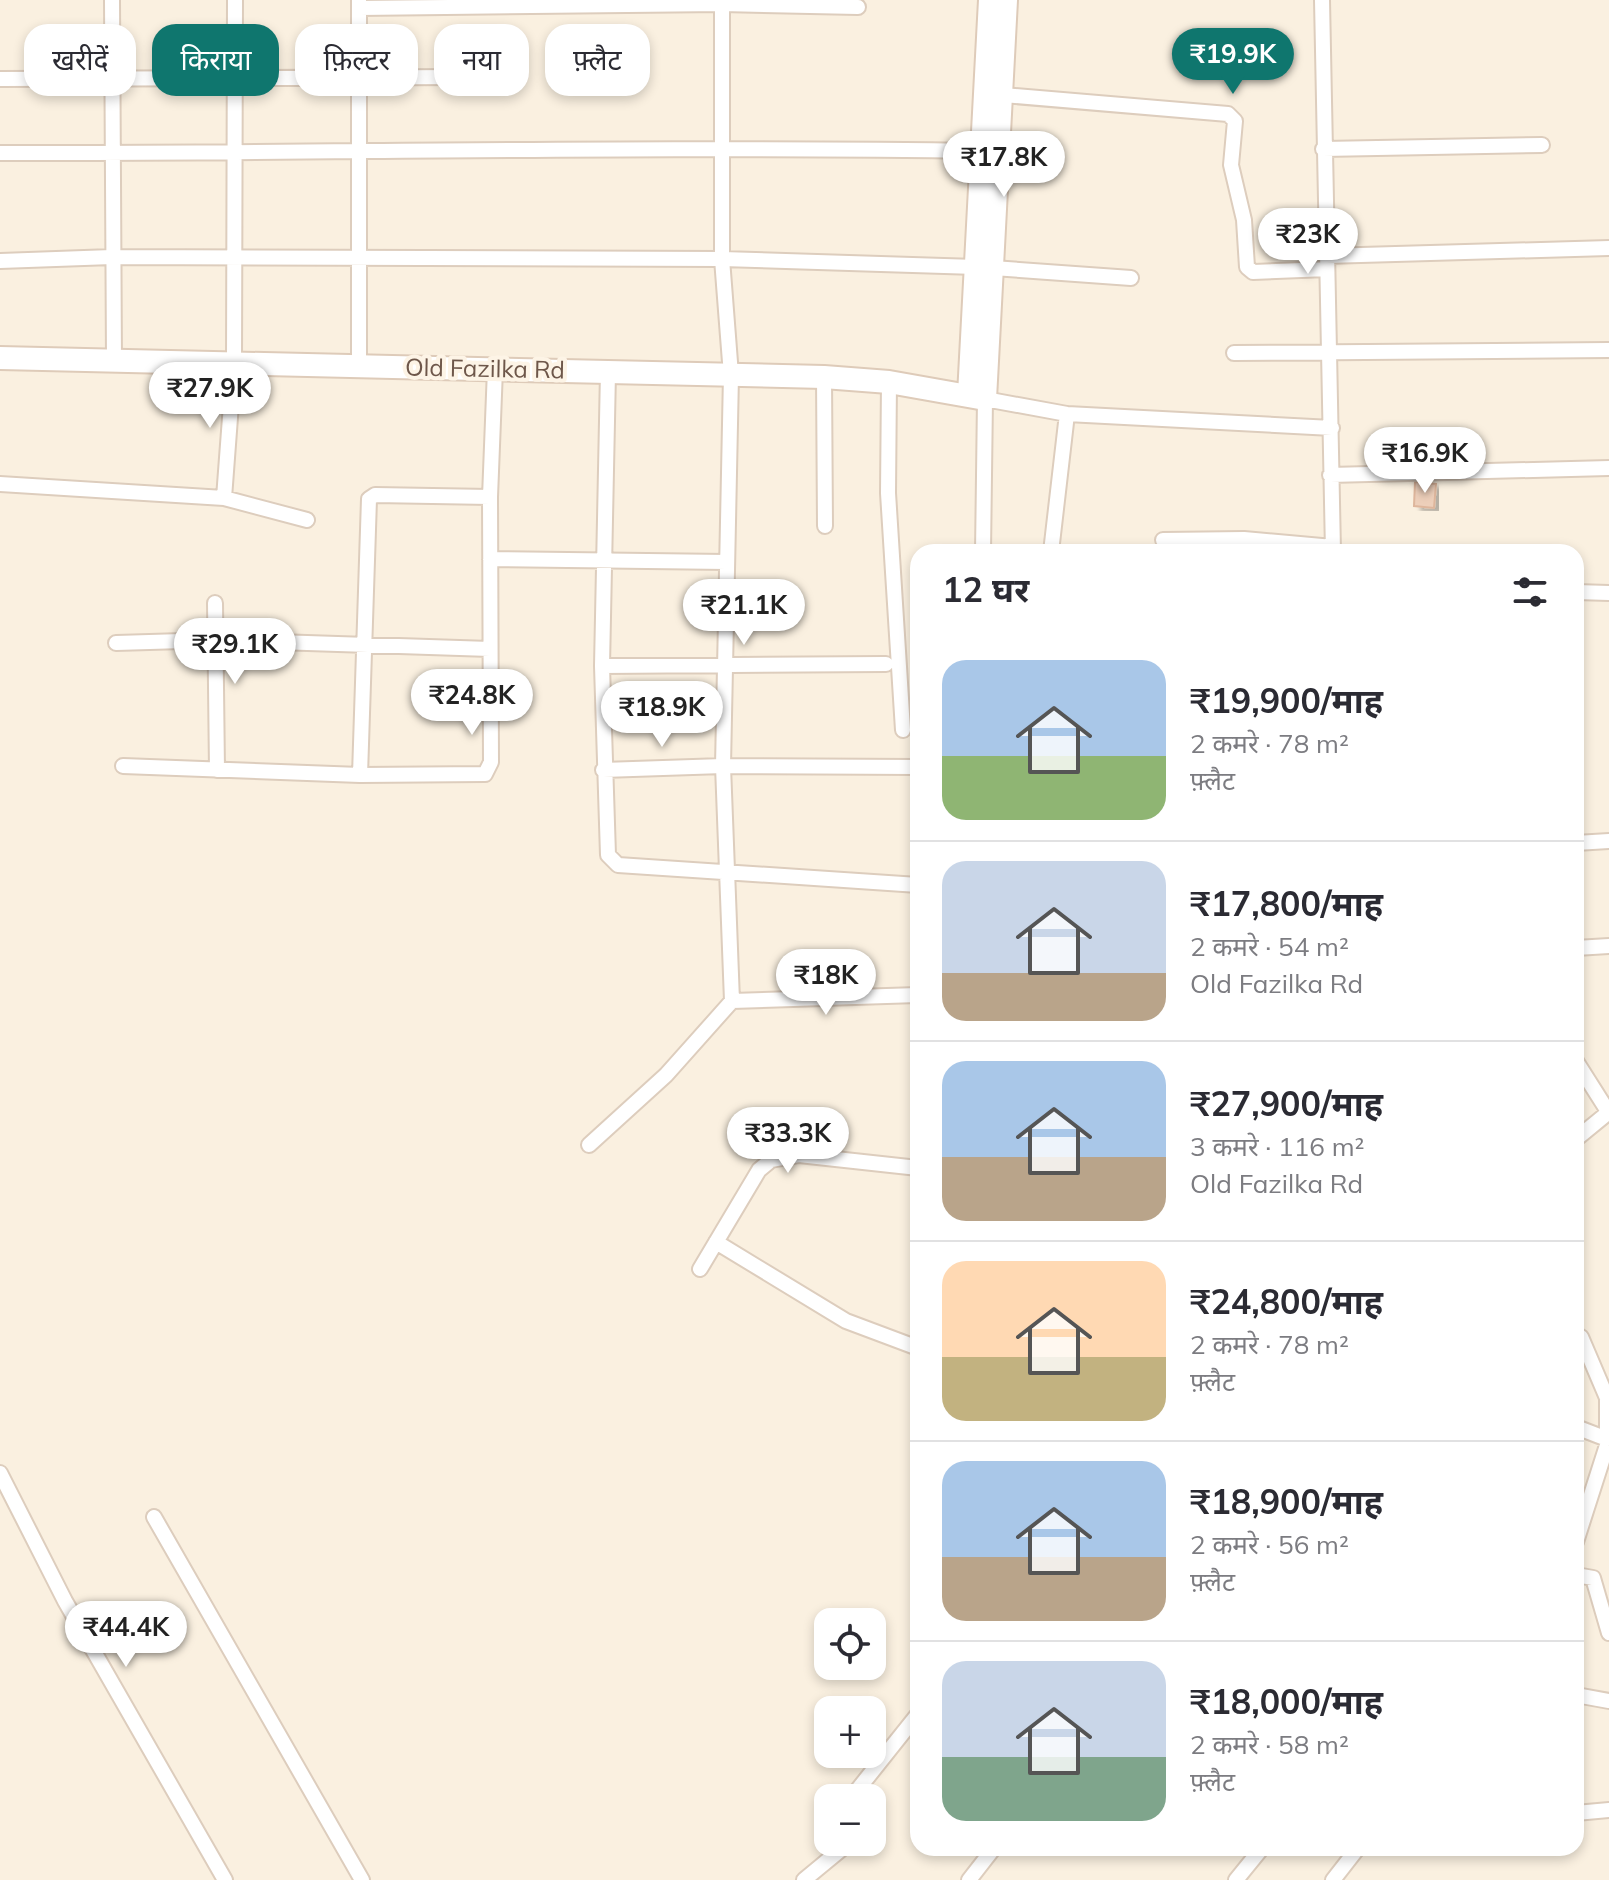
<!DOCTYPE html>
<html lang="hi">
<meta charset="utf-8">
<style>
:root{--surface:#fff;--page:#f7f7f7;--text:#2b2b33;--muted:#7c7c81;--line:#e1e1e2;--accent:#0f766e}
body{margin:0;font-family:Mulish,"Noto Sans Devanagari",sans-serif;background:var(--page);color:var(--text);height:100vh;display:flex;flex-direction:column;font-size:30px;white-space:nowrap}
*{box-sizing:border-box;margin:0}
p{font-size:26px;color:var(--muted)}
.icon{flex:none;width:44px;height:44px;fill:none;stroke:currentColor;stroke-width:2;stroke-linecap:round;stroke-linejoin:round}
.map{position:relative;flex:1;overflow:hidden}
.details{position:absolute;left:910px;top:544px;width:674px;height:1312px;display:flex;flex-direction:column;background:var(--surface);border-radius:24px;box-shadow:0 4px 12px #0003}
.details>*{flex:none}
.banner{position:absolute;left:24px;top:24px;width:760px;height:72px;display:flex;gap:16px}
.fabs{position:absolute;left:814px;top:1608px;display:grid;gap:16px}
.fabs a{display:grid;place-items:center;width:72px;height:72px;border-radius:16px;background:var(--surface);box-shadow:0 4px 12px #0003;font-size:40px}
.price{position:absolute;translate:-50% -68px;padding:0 18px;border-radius:28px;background:#fff;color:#222;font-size:26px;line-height:52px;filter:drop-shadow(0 2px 4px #0008)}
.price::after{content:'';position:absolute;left:50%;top:48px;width:24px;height:18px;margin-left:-12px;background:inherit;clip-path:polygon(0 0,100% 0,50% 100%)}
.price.current{background:var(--accent);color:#fff}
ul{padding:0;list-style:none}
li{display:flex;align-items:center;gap:24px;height:200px;padding:0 32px}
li+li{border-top:2px solid var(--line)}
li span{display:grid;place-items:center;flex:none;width:224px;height:160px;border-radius:24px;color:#555}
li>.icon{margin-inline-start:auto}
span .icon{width:96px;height:96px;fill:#fffc;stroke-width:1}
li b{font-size:34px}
h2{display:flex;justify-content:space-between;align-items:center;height:96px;padding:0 32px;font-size:34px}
.chip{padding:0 28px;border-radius:24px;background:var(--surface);box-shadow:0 4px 12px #0003;font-size:28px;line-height:72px}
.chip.current{background:var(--accent);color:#fff}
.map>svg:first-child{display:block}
.building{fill:#edcfba;stroke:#deb69c;stroke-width:2;filter:url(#shadow)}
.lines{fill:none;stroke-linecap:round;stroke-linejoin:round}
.minor-casing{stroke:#ddcdbd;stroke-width:18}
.secondary-casing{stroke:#decbb9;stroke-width:26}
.minor{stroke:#fff;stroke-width:14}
.secondary{stroke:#fff;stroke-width:22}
.labels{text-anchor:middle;stroke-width:8;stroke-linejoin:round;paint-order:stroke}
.street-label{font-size:24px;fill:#6e574a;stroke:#fdf4e6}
</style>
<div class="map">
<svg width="1609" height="1880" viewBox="0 0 1609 1880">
<defs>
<filter id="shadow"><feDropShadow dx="7" dy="4.5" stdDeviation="2" flood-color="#0004"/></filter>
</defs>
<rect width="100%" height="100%" fill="#faf0e0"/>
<!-- building -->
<path class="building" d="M1415 482 1436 484 1434 508 1414 506Z"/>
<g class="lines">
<!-- minor casing -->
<g class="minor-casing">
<path id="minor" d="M112 0 114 361
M1322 0 1333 552
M359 8 722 4 858 7
M0 79 464 77
M1003 95 1228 114 1235 121 1231 165 1244 220 1247 267 1253 272 1327 269
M1323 149 1542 145
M0 153C328 153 656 146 984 151
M1326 256 1609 248
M0 261 112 257 722 259 976 267
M993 268 1131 278
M1234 353 1609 350
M359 366V0
M608 372 602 666 608 855 618 865 918 885
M824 377 825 526
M889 382 888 493 903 730
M1330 475 1609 468
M0 484 224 498 307 520
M224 498 234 364 235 0
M1163 540 1244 539 1333 547
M983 552 985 399 1067 414 1332 428
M1051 552 1067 414
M490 559 727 562
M1576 592 1609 593
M215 603 217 770
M116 643 216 640 490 649
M602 666 886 664
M123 766 360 775 485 774 491 762 490 497 495 369
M603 770 723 766 918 767
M360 775 369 499 375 495 490 497
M1576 843 1609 841
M1576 948 1609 946
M732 1001 918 995
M1576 1061 1609 1113
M1576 1139 1609 1112
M589 1145 666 1075 732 1001 723 766 731 375 722 259V0
M716 1242 846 1321 918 1348
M700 1269 759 1170 771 1160 799 1155 918 1168
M1576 1427 1607 1439V1398L1581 1337
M0 1473 65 1601 225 1880
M154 1517 362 1880
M1576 1542 1609 1439
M1576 1575 1593 1578 1609 1633
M1576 1695 1609 1701
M851 1798 918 1714
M1576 1813 1609 1810
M804 1880 850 1842
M969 1880 994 1848
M1236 1880 1262 1848
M1333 1880 1358 1848"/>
</g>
<!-- secondary casing -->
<g class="secondary-casing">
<path id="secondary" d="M0 358 824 377 889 382 985 399 1006 0
M969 395 990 0"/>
</g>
<!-- minor -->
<use href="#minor" class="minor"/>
<!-- secondary -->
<use href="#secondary" class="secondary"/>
</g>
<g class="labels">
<!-- street labels -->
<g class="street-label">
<text transform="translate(485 369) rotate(1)" y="8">Old Fazilka Rd</text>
</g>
</g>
</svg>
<div class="fabs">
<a><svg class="icon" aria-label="locate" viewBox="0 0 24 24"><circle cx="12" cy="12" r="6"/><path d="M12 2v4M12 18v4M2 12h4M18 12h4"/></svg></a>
<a>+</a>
<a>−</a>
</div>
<b class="price current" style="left:1233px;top:96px">₹19.9K</b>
<b class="price" style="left:1004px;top:199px">₹17.8K</b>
<b class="price" style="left:1308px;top:276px">₹23K</b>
<b class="price" style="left:210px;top:430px">₹27.9K</b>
<b class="price" style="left:1425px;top:495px">₹16.9K</b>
<b class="price" style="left:744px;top:647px">₹21.1K</b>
<b class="price" style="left:235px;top:686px">₹29.1K</b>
<b class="price" style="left:472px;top:737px">₹24.8K</b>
<b class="price" style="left:662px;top:749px">₹18.9K</b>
<b class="price" style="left:826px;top:1017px">₹18K</b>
<b class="price" style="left:788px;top:1175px">₹33.3K</b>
<b class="price" style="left:126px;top:1669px">₹44.4K</b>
<div class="banner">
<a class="chip">खरीदें</a>
<a class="chip current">किराया</a>
<a class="chip">फ़िल्टर</a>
<a class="chip">नया</a>
<a class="chip">फ़्लैट</a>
</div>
<section class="details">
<h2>12 घर<svg class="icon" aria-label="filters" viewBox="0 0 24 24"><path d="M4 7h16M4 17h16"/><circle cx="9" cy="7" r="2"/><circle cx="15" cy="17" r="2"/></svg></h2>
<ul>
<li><span style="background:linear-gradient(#a9c7e8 60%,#8fb573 0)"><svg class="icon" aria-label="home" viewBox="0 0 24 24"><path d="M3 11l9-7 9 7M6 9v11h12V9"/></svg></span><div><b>₹19,900/माह</b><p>2 कमरे · 78 m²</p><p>फ़्लैट</p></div></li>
<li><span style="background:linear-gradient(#c9d6e8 70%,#b9a48a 0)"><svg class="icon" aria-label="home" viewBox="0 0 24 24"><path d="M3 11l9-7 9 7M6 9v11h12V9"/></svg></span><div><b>₹17,800/माह</b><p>2 कमरे · 54 m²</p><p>Old Fazilka Rd</p></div></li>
<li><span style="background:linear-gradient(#a9c7e8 60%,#b9a48a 0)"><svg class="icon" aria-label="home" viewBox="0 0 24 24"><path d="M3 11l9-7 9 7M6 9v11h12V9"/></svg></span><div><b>₹27,900/माह</b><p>3 कमरे · 116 m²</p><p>Old Fazilka Rd</p></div></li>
<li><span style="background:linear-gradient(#ffd9b3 60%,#c2b280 0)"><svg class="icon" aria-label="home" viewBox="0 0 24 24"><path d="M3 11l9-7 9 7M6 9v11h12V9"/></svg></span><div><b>₹24,800/माह</b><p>2 कमरे · 78 m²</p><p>फ़्लैट</p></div></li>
<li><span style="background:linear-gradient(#a9c7e8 60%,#b9a48a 0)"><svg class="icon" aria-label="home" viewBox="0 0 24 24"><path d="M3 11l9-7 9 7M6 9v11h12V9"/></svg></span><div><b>₹18,900/माह</b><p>2 कमरे · 56 m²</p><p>फ़्लैट</p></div></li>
<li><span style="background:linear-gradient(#c9d6e8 60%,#7fa58c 0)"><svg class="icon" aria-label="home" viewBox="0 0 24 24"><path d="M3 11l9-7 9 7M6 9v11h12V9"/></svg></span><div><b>₹18,000/माह</b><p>2 कमरे · 58 m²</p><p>फ़्लैट</p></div></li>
</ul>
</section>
</div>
